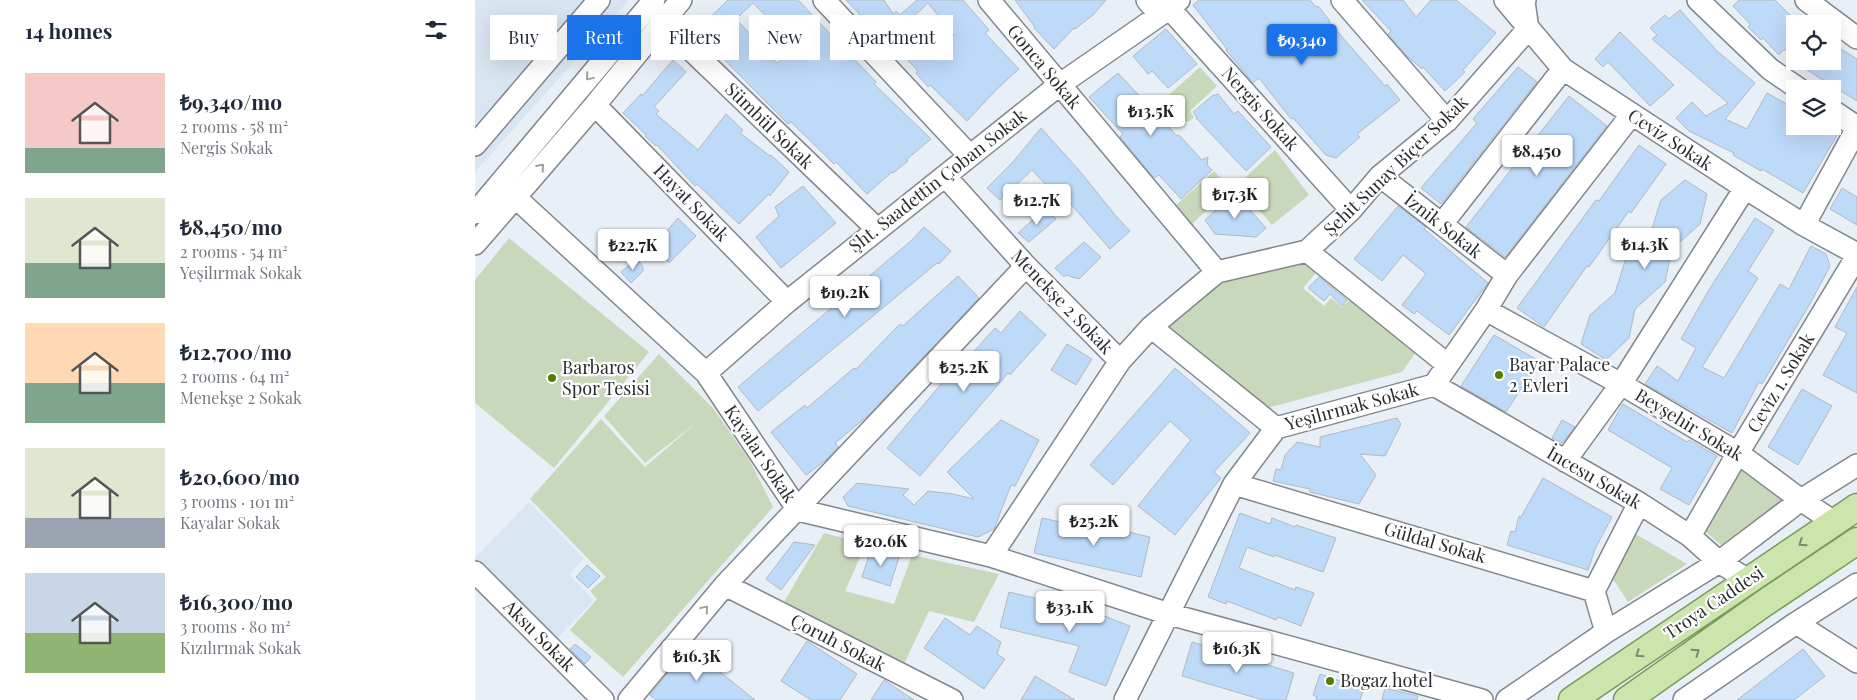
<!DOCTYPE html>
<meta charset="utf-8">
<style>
:root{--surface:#fff;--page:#f2f2f3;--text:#1f2937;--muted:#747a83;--accent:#1a73e8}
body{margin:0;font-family:"Playfair Display",serif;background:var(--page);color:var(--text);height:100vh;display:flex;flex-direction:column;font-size:19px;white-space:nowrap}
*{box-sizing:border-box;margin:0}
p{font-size:16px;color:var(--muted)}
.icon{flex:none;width:28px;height:28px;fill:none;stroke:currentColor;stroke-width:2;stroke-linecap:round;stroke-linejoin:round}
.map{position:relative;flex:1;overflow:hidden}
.drawer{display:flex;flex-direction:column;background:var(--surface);width:475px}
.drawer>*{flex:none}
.top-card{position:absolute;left:15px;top:15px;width:475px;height:45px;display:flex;gap:10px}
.controls{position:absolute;left:1311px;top:15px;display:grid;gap:10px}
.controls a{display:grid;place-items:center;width:55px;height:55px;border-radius:0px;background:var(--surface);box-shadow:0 5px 20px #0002;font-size:25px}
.price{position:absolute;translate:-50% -42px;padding:0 11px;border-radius:5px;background:#fff;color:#222;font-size:16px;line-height:32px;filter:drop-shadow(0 1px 2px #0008)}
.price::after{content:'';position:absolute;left:50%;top:30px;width:15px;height:11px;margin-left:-8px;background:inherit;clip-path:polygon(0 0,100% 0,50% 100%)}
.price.current{background:var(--accent);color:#fff}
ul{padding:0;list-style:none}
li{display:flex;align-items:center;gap:15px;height:125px;padding:0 25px}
li span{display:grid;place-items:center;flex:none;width:140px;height:100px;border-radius:0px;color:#555}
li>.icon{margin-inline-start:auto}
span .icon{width:60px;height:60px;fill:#fffc;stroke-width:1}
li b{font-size:21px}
h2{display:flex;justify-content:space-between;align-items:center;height:60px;padding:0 25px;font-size:21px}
.pill{padding:0 18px;border-radius:0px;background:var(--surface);box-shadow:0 5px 20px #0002;font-size:18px;line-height:45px}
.pill.current{background:var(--accent);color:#fff}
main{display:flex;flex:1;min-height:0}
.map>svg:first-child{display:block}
.built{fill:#d9e5f1}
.green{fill:#c9d8ba}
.building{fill:#bedaf9;stroke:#b3b9bf;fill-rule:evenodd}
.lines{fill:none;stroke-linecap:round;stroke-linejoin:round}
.minor-casing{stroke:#81878d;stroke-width:24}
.major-casing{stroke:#7c995c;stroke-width:29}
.minor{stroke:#fff;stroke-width:21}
.major{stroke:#cbe5ac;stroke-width:26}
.oneway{stroke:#9fa0a1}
.oneway2{stroke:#7a886d}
.poi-dot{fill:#557e00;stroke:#fff;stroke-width:2}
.labels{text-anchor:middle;stroke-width:4.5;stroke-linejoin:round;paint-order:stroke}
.street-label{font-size:18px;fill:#292c2e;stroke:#fff}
.poi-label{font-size:18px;fill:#292c2e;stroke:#fff;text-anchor:start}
</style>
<main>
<section class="drawer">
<h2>14 homes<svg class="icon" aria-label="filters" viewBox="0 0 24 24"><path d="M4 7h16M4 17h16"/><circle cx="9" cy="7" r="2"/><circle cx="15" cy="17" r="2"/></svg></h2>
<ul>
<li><span style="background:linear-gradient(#f6c9c9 75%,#7fa58c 0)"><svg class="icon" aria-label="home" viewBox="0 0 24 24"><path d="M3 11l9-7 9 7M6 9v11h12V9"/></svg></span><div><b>₺9,340/mo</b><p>2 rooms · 58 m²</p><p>Nergis Sokak</p></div></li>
<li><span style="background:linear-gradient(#dfe7d0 65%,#7fa58c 0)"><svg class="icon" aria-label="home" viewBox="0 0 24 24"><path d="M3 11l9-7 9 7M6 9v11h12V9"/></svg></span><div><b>₺8,450/mo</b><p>2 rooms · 54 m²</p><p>Yeşilırmak Sokak</p></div></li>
<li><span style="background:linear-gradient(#ffd9b3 60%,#7fa58c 0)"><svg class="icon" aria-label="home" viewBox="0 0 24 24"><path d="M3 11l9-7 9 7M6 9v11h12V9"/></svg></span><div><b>₺12,700/mo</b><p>2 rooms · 64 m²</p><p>Menekşe 2 Sokak</p></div></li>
<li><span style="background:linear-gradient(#dfe7d0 70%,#9aa5b1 0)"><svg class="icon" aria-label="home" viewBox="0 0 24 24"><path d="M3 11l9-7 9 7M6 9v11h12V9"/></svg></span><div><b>₺20,600/mo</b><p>3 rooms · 101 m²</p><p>Kayalar Sokak</p></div></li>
<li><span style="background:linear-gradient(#c9d6e8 60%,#8fb573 0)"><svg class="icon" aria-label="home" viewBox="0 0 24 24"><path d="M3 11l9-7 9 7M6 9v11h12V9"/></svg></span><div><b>₺16,300/mo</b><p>3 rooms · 80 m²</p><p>Kızılırmak Sokak</p></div></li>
</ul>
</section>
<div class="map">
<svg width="1382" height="700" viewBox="0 0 1382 700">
<rect width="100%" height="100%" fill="#e9eff6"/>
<!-- built -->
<path class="built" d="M0 0H154L0 172Z
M54 502 109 559 94 574 119 600 77 644 0 570V558Z"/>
<!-- green -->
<path class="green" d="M725 67 742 86 715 111 719 117 715 121 704 123 686 102Z
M800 150 834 195 797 225 762 185Z
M739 171 755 188 716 225 699 207Z
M34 238 174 352 79 468 0 403V280Z
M833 258 845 268 828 288 849 306 856 298 867 307 878 296 944 348 927 372 785 410 688 328 736 286 771 269Z
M184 354 238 408 275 461 298 507 148 677 95 630 122 599 115 591 131 577 55 499 126 419 170 467 222 422 170 463 129 416Z
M1266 467 1310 501 1251 549 1228 530Z
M349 533 391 544 370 591 419 604 437 555 524 574 499 622 454 611 429 664 309 602Z
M1159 533 1212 564 1153 602 1138 579Z"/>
<!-- building -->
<path class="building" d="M253 0H323L401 82 399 84 456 139 431 160 433 161 418 173 417 172 392 194 361 162 359 164 316 122 313 124 221 31ZM278 3 320 45 302 63 261 19Z
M371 0H409L418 14 421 11 425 15 442 0H488L514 30 510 33 544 69 522 89 492 121 455 85 453 87 441 73 443 71 416 42 414 44 396 21 394 24ZM453 3 479 35 462 52 434 21Z
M540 0H631L618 15 600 29 599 28 579 49 559 28 560 27Z
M724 0H835L841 7 843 6 855 21 854 22 910 86 912 84 925 100 882 134 885 137 861 158 851 155 818 118 816 119 784 78 778 83 751 50 752 49 718 5Z
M887 0H928L941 17 956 0H981L1021 33 988 70 990 72 970 91 948 67 947 69 932 56 913 34 916 31Z
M1264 0H1300L1320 20V47L1314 53 1309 49 1304 55 1288 38 1286 40 1273 27 1275 24 1258 6Z
M1205 10 1242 51 1280 83 1250 119 1272 129 1292 93 1320 109 1311 126H1354L1364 132 1328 193 1287 169 1286 171 1258 155 1259 153 1214 131 1201 118 1217 102 1231 116 1253 103 1177 39 1182 35 1175 28 1190 15 1194 19Z
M691 29 722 64 693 88 677 71 673 74 658 56Z
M1145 32 1199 85 1175 106 1133 62 1128 67 1120 59Z
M1358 44 1382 59V101L1332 70 1338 61H1358Z
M198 60 211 72 179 107 184 111 181 114 223 150 251 114 268 130 265 133 295 156 296 155 314 172 295 196 294 194 264 224 222 184 220 186 182 145 181 146 170 136 171 135 148 113 166 94 167 96Z
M1043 67 1062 82 966 204 946 188 1002 123 998 119Z
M643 73 702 136 704 135 727 160 733 157 732 165 737 170 706 199 684 175 679 178 645 137 648 134 614 97Z
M743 94 759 114 763 111 796 147 771 171 721 118 722 117 718 112 737 96Z
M1094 96 1132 126 1030 257 991 227Z
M566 128 603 169 641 216 655 231 635 249 580 186 576 190 557 170 525 200 512 188 537 163Z
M1164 145 1191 164 1156 213 1154 211 1114 267 1112 266 1069 327 1042 308 1121 200 1124 201Z
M1210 180 1232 194 1225 224 1197 249 1190 282 1160 309 1154 338 1131 360 1106 344 1115 315 1140 293 1151 258 1174 238 1186 200Z
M328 186 361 223 306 268 281 237 304 216 300 207Z
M1367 188 1382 197V225L1355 209Z
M760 193 791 228 781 237 740 234 730 220Z
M923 206 951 227 949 229 1013 283 974 335 942 311 939 314 927 305 951 274 928 255 907 281 879 259Z
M570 209 581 219 554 242 543 233Z
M203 218 221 236 194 263 178 247Z
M1280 218 1299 230 1273 271 1283 278 1227 367 1249 378 1305 284 1314 289 1336 246 1351 254 1355 266 1336 302 1287 384 1284 382 1257 433 1170 384 1182 366 1203 381 1221 348 1206 339 1232 293Z
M449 227 476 251 464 264 462 263 283 411 263 387 437 240Z
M609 242 626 257 604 279 591 275 589 277 580 268Z
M162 259 168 267V271L156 283 146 272Z
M483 276 504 298 394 415 360 443 363 447 352 459 331 475 296 432 330 405 332 408 379 368 381 369 425 324 428 326Z
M844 277 872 300 867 306 855 294 849 301 833 288Z
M1382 287V393L1348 375 1372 333 1360 327Z
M545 311 571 335 535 375 533 373 445 476 412 448 489 357 491 360 520 328 526 333Z
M1019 335 1064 361 1031 412 986 386Z
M592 344 617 359 601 385 576 370Z
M700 368 775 433 739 472 746 478 700 535 663 506 716 440 695 421 638 485 615 465Z
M1327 389 1357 406 1323 465 1293 447Z
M1148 404 1212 442 1214 440 1242 456 1214 505 1185 489 1197 468 1133 430Z
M922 418 926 424 910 456 885 454 901 475 884 504 835 492V489L798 481 801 469 806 470 810 455 822 442 845 447V437Z
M526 420 564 440 540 486 536 485 519 529 503 537 373 506 368 497 382 483 434 489 428 495 439 505 453 491 478 494 499 499 472 472Z
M1087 420 1100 427 1087 443 1077 438Z
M1068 478 1137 517 1120 549 1113 570 1032 545 1036 531 1040 532 1044 516 1046 517Z
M765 513 795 524 797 518 820 527 821 525 861 538 848 572 800 555 799 557 772 547 764 568 820 590 821 587 839 593 826 626 803 617 801 620 752 601 751 604 733 597Z
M567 518 622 530 623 525 675 537 666 577 559 553Z
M319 542 340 545 306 590 291 579Z
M396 549 424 557 415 586 387 577Z
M112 565 125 576 113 588 101 577Z
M534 592 619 612 655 626 631 686 594 672 604 646 525 627Z
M470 618 495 635 502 626 526 642 522 654 530 659 509 689 449 648Z
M332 641 382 674 365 700H336L306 681Z
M717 642 819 673 811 700H788L707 676Z
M100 644 116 657 110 664 95 649Z
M213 648 250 676 280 700H181L175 695Z
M1328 649 1350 676 1319 700H1262Z
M845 674 889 689 885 700H841L842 697 838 695Z
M560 676 600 700H546Z
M409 680 439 700H396Z
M910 688 943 696 942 700H907Z"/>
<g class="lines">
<!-- minor casing -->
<g class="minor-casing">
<path id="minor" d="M349 0 495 156
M514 0 742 272
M672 0 685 15
M867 0 972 121
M1030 0 1088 69 1270 188 1329 225 1382 254
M1223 0 1295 69 1324 89
M1331 0 1382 38
M694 8 876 210
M187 22 402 229
M120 105 312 302
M1358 111 1382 127
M0 145 124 0
M470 176 551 266 645 361
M905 176 1032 275
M40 197 231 373 323 510 516 556 694 614 1007 700
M0 213 179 0
M967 224 1088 69
M1329 225 1382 128
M0 244 120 105 206 0
M832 251 973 365
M1011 310 1146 384 1263 453 1326 500 1359 522
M676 327 801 428
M231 373 312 302 584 85 685 15 704 0
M959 385 1164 503 1215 536 1244 562 1273 580
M1090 461 1146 384 1270 188
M759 484 1119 591 1131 632
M1215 536 1263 453 1382 256
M516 556 645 361 676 327 742 272 832 251 876 210 905 176 972 121 1053 29 1049 2 1050 0
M0 572 128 700
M250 585 477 700
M1119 591 1164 503
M1321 623 1382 662
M154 700 250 585 551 266
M650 700 759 484 801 428 959 385 1011 310 1032 275 1157 114
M1032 700 1131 632 1244 562 1326 500 1382 465
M1209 700 1321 623 1382 584"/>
</g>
<!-- major casing -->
<g class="major-casing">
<path id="major" d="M1097 700 1382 507
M1152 700 1291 602 1382 541"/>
</g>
<!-- minor -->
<use href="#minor" class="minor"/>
<!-- major -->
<use href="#major" class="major"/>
</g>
<!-- one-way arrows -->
<defs><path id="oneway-chevron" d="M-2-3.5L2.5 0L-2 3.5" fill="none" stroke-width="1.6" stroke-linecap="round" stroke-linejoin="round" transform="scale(1.25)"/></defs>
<g class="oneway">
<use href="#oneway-chevron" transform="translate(114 77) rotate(130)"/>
<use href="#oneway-chevron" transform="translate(66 167) rotate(-49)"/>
<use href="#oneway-chevron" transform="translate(230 609) rotate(-50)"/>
</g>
<g class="oneway2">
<use href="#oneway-chevron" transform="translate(1327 543) rotate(146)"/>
<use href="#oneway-chevron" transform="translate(1221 652) rotate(-35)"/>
<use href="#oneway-chevron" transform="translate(1164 654) rotate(146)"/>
</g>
<!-- markers -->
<g class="poi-dot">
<circle cx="1024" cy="375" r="5"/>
<circle cx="77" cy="378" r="5"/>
<circle cx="855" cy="681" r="5"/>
</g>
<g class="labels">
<!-- street labels -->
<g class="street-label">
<text transform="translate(569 67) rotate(50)" y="6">Gonca Sokak</text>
<text transform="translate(785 109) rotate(48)" y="6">Nergis Sokak</text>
<text transform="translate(294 126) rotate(44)" y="6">Sümbül Sokak</text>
<text transform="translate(1195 140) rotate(33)" y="6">Ceviz Sokak</text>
<text transform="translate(921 166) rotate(-44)" y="6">Şehit Sunay Biçer Sokak</text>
<text transform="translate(463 181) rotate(-38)" y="6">Şht. Saadettin Çoban Sokak</text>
<text transform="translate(216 203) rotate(46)" y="6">Hayat Sokak</text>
<text transform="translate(968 226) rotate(38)" y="6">İznik Sokak</text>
<text transform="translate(587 302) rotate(46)" y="6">Menekşe 2 Sokak</text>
<text transform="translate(1306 383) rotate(-59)" y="6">Ceviz 1. Sokak</text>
<text transform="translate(877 407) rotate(-15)" y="6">Yeşilırmak Sokak</text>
<text transform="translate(1214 425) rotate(31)" y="6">Beyşehir Sokak</text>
<text transform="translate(285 454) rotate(56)" y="6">Kayalar Sokak</text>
<text transform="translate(1119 478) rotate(30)" y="6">İncesu Sokak</text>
<text transform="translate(960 543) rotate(16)" y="6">Güldal Sokak</text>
<text transform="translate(1239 603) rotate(-34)" y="6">Troya Caddesi</text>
<text transform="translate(64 636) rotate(45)" y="6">Aksu Sokak</text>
<text transform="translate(363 643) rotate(27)" y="6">Çoruh Sokak</text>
</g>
<!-- poi labels -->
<g class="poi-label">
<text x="1034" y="371">Bayar Palace<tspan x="1034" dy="21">2 Evleri</tspan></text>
<text x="87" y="374">Barbaros<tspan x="87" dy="21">Spor Tesisi</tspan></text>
<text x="865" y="687">Bogaz hotel</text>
</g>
</g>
</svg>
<div class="controls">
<a><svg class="icon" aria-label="locate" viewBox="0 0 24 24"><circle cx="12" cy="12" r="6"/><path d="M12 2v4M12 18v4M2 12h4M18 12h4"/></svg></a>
<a><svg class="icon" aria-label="layers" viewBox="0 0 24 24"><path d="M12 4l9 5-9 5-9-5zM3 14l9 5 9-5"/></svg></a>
</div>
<b class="price current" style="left:827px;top:66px">₺9,340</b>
<b class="price" style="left:676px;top:137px">₺13.5K</b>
<b class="price" style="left:1062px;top:177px">₺8,450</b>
<b class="price" style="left:760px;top:220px">₺17.3K</b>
<b class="price" style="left:562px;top:226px">₺12.7K</b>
<b class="price" style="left:1170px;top:270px">₺14.3K</b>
<b class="price" style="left:158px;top:271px">₺22.7K</b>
<b class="price" style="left:370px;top:318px">₺19.2K</b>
<b class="price" style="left:489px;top:393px">₺25.2K</b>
<b class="price" style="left:619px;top:547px">₺25.2K</b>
<b class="price" style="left:406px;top:567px">₺20.6K</b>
<b class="price" style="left:595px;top:633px">₺33.1K</b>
<b class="price" style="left:762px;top:674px">₺16.3K</b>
<b class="price" style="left:222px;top:682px">₺16.3K</b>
<div class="top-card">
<a class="pill">Buy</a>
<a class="pill current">Rent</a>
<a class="pill">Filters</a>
<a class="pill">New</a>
<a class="pill">Apartment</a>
</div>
</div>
</main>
